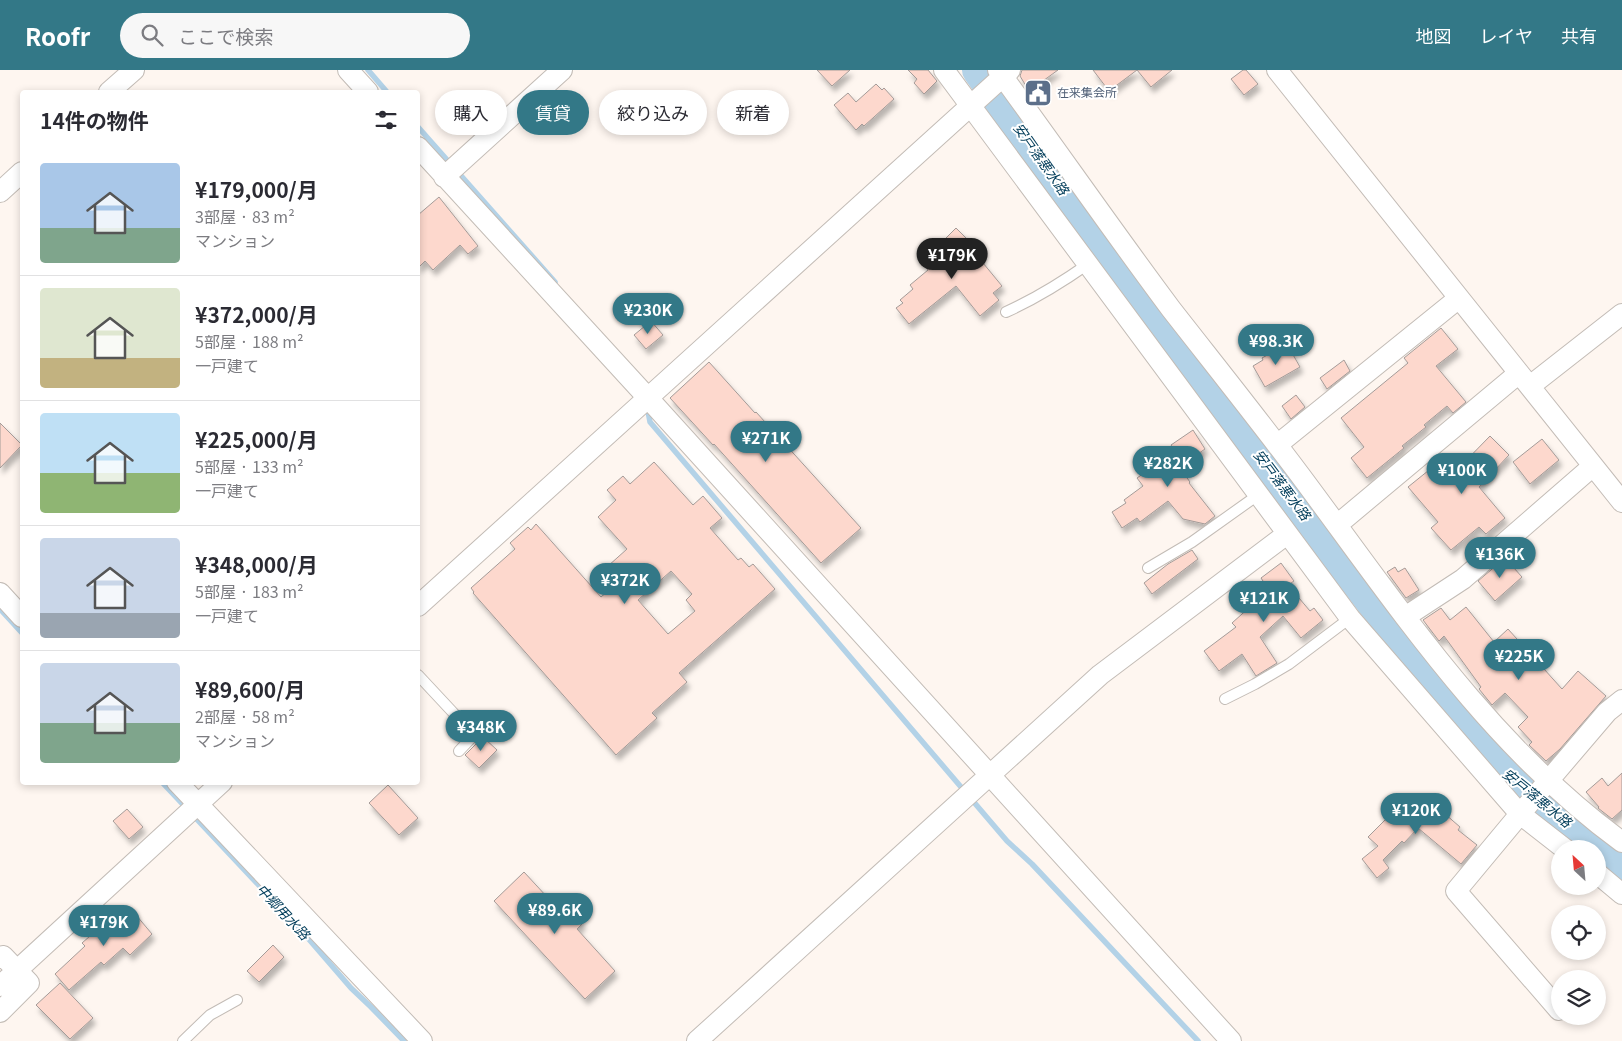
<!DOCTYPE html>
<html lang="ja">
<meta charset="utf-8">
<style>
:root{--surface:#fff;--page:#f7f7f7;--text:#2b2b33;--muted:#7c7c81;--line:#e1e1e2;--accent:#337887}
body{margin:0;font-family:Georgia,"Noto Sans JP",serif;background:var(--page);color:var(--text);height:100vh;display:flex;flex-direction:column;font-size:19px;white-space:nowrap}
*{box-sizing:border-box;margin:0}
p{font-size:16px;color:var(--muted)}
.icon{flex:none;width:28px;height:28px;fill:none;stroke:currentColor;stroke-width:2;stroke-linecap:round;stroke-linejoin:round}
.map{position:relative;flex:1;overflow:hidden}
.sheet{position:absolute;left:20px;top:20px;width:400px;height:695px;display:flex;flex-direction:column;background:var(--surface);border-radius:5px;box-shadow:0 2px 8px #0003}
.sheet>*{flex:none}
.banner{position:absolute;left:435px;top:20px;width:475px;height:45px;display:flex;gap:10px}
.needle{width:32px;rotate:334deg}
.fabs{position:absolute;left:1551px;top:770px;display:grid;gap:10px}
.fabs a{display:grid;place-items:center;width:55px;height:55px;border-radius:50%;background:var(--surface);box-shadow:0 2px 8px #0003;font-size:25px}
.price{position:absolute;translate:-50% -42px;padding:0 11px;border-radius:18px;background:var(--accent);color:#fff;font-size:16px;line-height:32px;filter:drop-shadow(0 1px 2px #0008)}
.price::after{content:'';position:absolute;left:50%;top:30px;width:15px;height:11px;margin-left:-8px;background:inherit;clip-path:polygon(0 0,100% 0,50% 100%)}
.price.current{background:#222;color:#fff}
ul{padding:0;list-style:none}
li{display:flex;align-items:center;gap:15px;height:125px;padding:0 20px}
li+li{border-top:1px solid var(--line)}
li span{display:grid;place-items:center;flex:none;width:140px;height:100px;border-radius:5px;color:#555}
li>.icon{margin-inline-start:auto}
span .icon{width:60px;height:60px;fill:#fffc;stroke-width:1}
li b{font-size:21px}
h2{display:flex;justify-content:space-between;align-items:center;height:60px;padding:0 20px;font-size:21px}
.chip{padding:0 18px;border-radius:22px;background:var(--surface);box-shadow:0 2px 8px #0003;font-size:18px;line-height:45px}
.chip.current{background:var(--accent);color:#fff}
header{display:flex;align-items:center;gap:30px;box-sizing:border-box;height:70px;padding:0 25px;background:var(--accent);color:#fff}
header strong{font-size:24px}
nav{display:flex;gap:28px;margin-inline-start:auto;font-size:18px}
.search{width:350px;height:45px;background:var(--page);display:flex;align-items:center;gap:12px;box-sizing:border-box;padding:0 18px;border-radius:28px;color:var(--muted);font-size:19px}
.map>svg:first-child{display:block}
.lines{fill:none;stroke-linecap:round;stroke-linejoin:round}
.stream{stroke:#b3d2e7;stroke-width:5.5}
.river{stroke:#b3d2e7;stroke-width:32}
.building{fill:#fdd8cd;stroke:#a49b98;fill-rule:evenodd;filter:url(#shadow)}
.service-casing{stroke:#c3bcb6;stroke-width:12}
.minor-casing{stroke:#c3bcb6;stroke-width:22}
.service{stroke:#fff;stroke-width:10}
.minor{stroke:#fff;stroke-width:20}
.labels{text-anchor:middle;stroke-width:4;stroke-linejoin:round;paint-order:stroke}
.service-label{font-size:12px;fill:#4e5e75;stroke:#fff;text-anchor:start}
.water-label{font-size:14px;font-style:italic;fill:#023d5a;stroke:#fff}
</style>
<header>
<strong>Roofr</strong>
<div class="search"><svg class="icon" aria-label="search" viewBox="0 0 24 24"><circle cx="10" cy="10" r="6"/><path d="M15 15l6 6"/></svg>ここで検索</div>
<nav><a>地図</a><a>レイヤ</a><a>共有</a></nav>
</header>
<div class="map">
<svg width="1622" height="971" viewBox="0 0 1622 971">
<defs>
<filter id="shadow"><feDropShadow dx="3" dy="5.5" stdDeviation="2.5" flood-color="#0004"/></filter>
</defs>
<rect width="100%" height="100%" fill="#fef6f0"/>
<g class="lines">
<!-- stream -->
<path class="stream" d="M368 0 387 22
M418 57 555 212
M647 336 650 352 1007 771 1032 794 1198 971
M0 539 22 563
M162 712 300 859 351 918 371 937 404 971"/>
<!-- river -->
<path class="river" d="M978 0 1153 247 1502 702 1622 797"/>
</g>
<!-- building -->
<path class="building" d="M817 0H850L832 16Z
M908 0H928L937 11 924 24 914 13 917 9Z
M1022 0H1058L1029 21 1020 6Z
M1093 0H1137L1109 21Z
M1137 0H1172L1151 17Z
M1243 0H1246L1258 14 1244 25 1231 9Z
M876 14 882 20 884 18 894 29 864 56 862 54 856 60 834 35 848 23 856 32Z
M439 127 478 176 468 184 460 175 433 200 425 191 418 198V145Z
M956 158 974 176 972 177 975 181 974 182 1002 216 993 223 999 230 980 246 956 216 909 254 896 238 903 233 900 230 913 219 910 215 928 200 926 197 950 177 944 170Z
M651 251 663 265 646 279 634 265Z
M1441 258 1458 279 1436 296 1466 332 1453 343 1447 336 1424 355 1426 357 1402 376 1404 378 1367 408 1351 388 1364 377 1341 348 1408 293 1404 288Z
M1287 274 1300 297 1265 317 1253 296 1263 290 1262 288Z
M1344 290 1350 301 1327 319 1320 308Z
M709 292 755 343 756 342 861 458 821 493 714 374 713 375 670 328Z
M1296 325 1305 337 1291 349 1282 336Z
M0 353 22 375 0 398Z
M1193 360 1205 379 1179 397 1190 412 1189 413 1215 446 1205 454 1183 449 1168 431 1140 452 1137 448 1122 458 1112 442 1126 433 1124 430 1143 416 1137 408 1175 381 1171 375Z
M1490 366 1509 385 1479 417 1505 448 1486 464 1479 457 1451 480 1431 458 1438 452 1408 417 1439 392 1451 406Z
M1542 369 1559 390 1530 414 1513 392Z
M654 392 693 435 703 426 722 448 710 458 738 490 741 488 749 497 753 494 775 519 679 603 687 612 652 643 657 648 616 685 473 523 474 522 471 518 515 479 510 473 528 457 531 460 536 454 601 527 621 510 608 496 627 479 598 447 616 430 607 420 623 406 630 414ZM671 501 692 524 686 530 695 541 668 564 638 530Z
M1192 480 1198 489 1152 524 1144 513 1168 494Z
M1505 488 1522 507 1495 531 1478 511Z
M1281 493 1294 511 1288 515 1310 541 1314 538 1323 550 1301 568 1283 546 1260 567 1277 593 1256 606 1242 584 1219 601 1204 581 1236 557 1232 553 1252 535 1248 531 1263 517 1260 514 1263 511 1261 508Z
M1395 497 1398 502 1405 498 1419 520 1406 528 1387 502Z
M1466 537 1494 572 1508 559 1562 619 1578 601 1606 626 1560 679 1546 691 1529 675 1532 672 1518 657 1528 647 1505 623 1492 635 1479 619 1481 617 1444 566 1439 571 1423 550 1441 538 1450 550Z
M483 667 497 680 479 698 465 685Z
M1622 703V740L1612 749 1598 738 1599 737 1586 722 1602 708 1608 716Z
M388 715 418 748 399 765 369 733Z
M1399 729 1419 749 1427 739 1432 743 1437 737 1460 757 1458 760 1477 775 1461 794 1418 758 1404 773 1402 771 1383 790 1389 798 1377 808 1362 789 1378 776 1368 767 1389 746 1386 743Z
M127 739 143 757 129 769 113 751Z
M524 802 560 841 566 835 583 853 577 859 615 901 585 929 494 831Z
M130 842 134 847 136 845 152 864 130 885 123 878 104 895 101 892 69 920 55 904 85 876 82 873 113 846 119 852Z
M273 875 284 887 259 912 247 901Z
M60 913 93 948 70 969 36 935Z"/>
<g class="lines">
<!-- service casing -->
<g class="service-casing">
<path id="service" d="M1006 242C1037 228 1061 213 1088 194
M1148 498 1192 472 1258 425
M418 605 474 665 459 681
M1225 629 1255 614 1289 594 1350 548
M183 971 210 945 237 930"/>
</g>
<!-- minor casing -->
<g class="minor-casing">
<path id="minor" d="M348 0 368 22
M944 0 1350 548 1520 744 1565 779
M998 0C1056 79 1112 160 1171 239 1214 294 1258 349 1300 405 1397 535 1489 675 1622 772
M1277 0 1622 432
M109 22 134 0
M418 77 648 328 1231 971
M444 107 562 0
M0 122 22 102
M1530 316 1622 244
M1277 375 1459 228
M1337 455 1519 303
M0 523 22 547
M418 536 1010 0
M1405 547 1463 509 1593 396
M177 712 422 971
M1598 804 1622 824
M0 888 3 886 29 913 0 942
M0 916 222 712
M1559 940 1456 821 1520 744 1607 642 1622 630
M697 971 1100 605 1287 464"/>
</g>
<!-- service -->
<use href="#service" class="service"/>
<!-- minor -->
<use href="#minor" class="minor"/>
</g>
<!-- icons -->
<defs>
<g id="civic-square" transform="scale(1.4375)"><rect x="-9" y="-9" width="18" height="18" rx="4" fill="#5c6f8a" stroke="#fff"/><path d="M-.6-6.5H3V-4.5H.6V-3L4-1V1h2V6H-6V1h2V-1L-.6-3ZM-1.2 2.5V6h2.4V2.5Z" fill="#fff"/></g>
</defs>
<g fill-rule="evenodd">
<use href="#civic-square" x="1038" y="23"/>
</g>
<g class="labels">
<!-- service labels -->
<g class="service-label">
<text x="1057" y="27">在来集会所</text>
</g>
<!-- water labels -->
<g class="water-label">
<text transform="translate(1041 89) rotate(55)" y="5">安戸落悪水路</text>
<text transform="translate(1282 415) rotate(53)" y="5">安戸落悪水路</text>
<text transform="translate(1537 728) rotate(39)" y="5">安戸落悪水路</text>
<text transform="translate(283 842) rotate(47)" y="5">中郷用水路</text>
</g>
</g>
</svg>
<div class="fabs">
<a><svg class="needle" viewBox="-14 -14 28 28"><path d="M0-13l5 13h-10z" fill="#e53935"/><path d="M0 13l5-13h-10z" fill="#7c7c81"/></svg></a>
<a><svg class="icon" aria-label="locate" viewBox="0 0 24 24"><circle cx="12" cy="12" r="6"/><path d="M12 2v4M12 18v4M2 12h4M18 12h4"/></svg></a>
<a><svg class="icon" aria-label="layers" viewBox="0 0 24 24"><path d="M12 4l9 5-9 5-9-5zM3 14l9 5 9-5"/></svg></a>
</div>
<b class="price current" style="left:952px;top:210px">¥179K</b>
<b class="price" style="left:648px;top:265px">¥230K</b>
<b class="price" style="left:1276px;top:296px">¥98.3K</b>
<b class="price" style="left:766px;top:393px">¥271K</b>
<b class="price" style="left:1168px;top:418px">¥282K</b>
<b class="price" style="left:1462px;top:425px">¥100K</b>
<b class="price" style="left:1500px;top:509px">¥136K</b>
<b class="price" style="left:625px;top:535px">¥372K</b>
<b class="price" style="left:1264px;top:553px">¥121K</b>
<b class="price" style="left:1519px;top:611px">¥225K</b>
<b class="price" style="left:481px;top:682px">¥348K</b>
<b class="price" style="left:1416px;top:765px">¥120K</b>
<b class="price" style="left:555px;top:865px">¥89.6K</b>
<b class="price" style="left:104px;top:877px">¥179K</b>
<div class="banner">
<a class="chip">購入</a>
<a class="chip current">賃貸</a>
<a class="chip">絞り込み</a>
<a class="chip">新着</a>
</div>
<section class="sheet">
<h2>14件の物件<svg class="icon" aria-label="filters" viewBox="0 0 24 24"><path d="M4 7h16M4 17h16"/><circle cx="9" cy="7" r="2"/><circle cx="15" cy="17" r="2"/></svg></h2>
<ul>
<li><span style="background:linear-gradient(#a9c7e8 65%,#7fa58c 0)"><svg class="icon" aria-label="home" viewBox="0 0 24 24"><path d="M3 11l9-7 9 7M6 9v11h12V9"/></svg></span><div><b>¥179,000/月</b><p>3部屋 · 83 m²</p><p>マンション</p></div></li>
<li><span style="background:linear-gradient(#dfe7d0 70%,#c2b280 0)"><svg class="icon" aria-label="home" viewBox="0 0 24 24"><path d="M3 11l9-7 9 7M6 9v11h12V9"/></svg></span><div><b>¥372,000/月</b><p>5部屋 · 188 m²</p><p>一戸建て</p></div></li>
<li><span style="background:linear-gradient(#bfe0f5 60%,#8fb573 0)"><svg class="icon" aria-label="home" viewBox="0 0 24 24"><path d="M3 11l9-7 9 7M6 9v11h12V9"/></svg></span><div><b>¥225,000/月</b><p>5部屋 · 133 m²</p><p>一戸建て</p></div></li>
<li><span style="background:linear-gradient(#c9d6e8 75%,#9aa5b1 0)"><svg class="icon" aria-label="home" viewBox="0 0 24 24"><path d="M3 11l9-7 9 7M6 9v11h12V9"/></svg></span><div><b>¥348,000/月</b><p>5部屋 · 183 m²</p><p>一戸建て</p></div></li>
<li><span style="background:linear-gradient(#c9d6e8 60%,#7fa58c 0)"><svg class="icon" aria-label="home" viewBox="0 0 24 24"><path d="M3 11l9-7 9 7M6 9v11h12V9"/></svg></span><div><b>¥89,600/月</b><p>2部屋 · 58 m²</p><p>マンション</p></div></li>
</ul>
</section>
</div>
